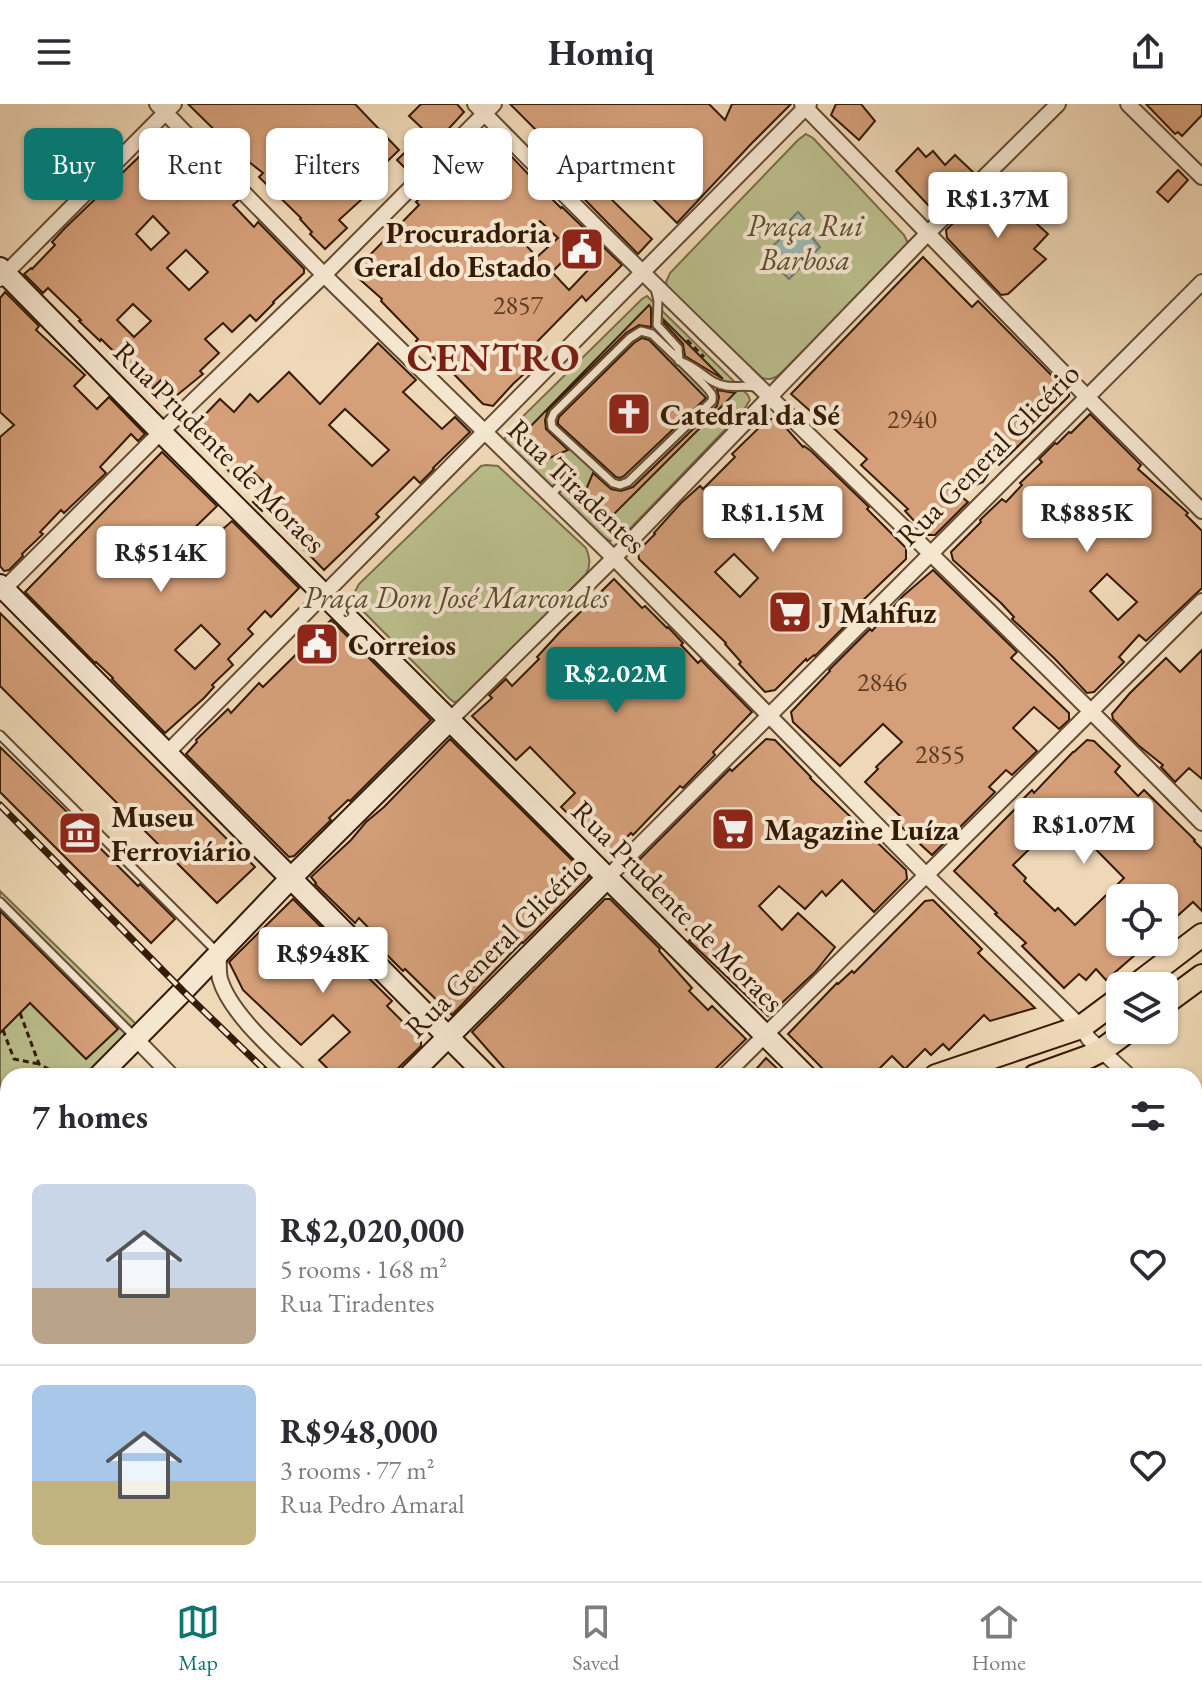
<!DOCTYPE html>
<html lang="en">
<head>
<meta charset="utf-8">
<style>
	:root { --surface:#fff; --page:#f2f2f3; --text:#2b2b33; --muted:#7c7c81; --line:#e1e1e2; --accent:#0f766e }
	body { margin:0; font-family:"EB Garamond",serif; background:var(--page); color:var(--text); height:100vh; display:flex; flex-direction:column; font-size:30px; white-space:nowrap }
	* { box-sizing:border-box; margin:0 }
	p { font-size:26px; color:var(--muted) }
	.icon { flex:none; width:44px; height:44px; fill:none; stroke:currentColor; stroke-width:2; stroke-linecap:round; stroke-linejoin:round }
	.map { position:relative; flex:1; overflow:hidden }
	.sheet { position:absolute; left:0px; top:964px; width:1202px; height:514px; display:flex; flex-direction:column; background:var(--surface); border-radius:24px 24px 0 0; box-shadow:0 2px 6px #0004 }
	.sheet>* { flex:none }
	.hud { position:absolute; left:24px; top:24px; width:800px; height:72px; display:flex; gap:16px }
	.fabs { position:absolute; left:1106px; top:780px; display:grid; gap:16px }
	.fabs a { display:grid; place-items:center; width:72px; height:72px; border-radius:12px; background:var(--surface); box-shadow:0 2px 6px #0004; font-size:40px }
	.price { position:absolute; translate:-50% -68px; padding:0 18px; border-radius:8px; background:#fff; color:#222; font-size:26px; line-height:52px; filter:drop-shadow(0 2px 4px #0008) }
	.price::after { content:''; position:absolute; left:50%; top:48px; width:24px; height:18px; margin-left:-12px; background:inherit; clip-path:polygon(0 0,100% 0,50% 100%) }
	.price.selected { background:var(--accent); color:#fff }
	ul { padding:0; list-style:none }
	li { display:flex; align-items:center; gap:24px; height:200px; padding:0 32px }
	li+li { border-top:2px solid var(--line) }
	li span { display:grid; place-items:center; flex:none; width:224px; height:160px; border-radius:12px; color:#555 }
	li>.icon { margin-inline-start:auto }
	span .icon { width:96px; height:96px; fill:#fffc; stroke-width:1 }
	li b { font-size:34px }
	h2 { display:flex; justify-content:space-between; align-items:center; height:96px; padding:0 32px; font-size:34px }
	.chip { padding:0 28px; border-radius:12px; background:var(--surface); box-shadow:0 2px 6px #0004; font-size:28px; line-height:72px }
	.chip.selected { background:var(--accent); color:#fff }
	header { display:flex; justify-content:space-between; align-items:center; height:104px; padding:0 32px; background:var(--surface); font-size:36px; font-weight:700 }
	.tabs { display:flex; justify-content:space-around; align-items:center; height:112px; border-top:2px solid var(--line); background:var(--surface); font-size:22px; color:var(--muted) }
	.tabs a { display:grid; justify-items:center; gap:4px }
	.tabs .selected { color:var(--accent) }
	.map>svg:first-child { display:block }
	.green { fill:#bbbe8d; stroke:#786c48; stroke-width:2 }
	.water { fill:#9ab9b2; stroke:#727a6c; stroke-width:2 }
	.lines { fill:none; stroke-linecap:round; stroke-linejoin:round }
	.river { stroke:#9ab9b2; stroke-width:26 }
	.building { fill:#d49f79; stroke:#351b04; stroke-width:2; fill-rule:evenodd }
	.lane-casing { stroke:#644a31; stroke-width:11 }
	.street-casing { stroke:#644a31; stroke-width:18 }
	.secondary-casing { stroke:#351b04; stroke-width:24 }
	.primary-casing { stroke:#351b04; stroke-width:26 }
	.path { stroke:#351b04; stroke-width:3; stroke-dasharray:6 4; stroke-linecap:butt }
	.lane { stroke:#f5e6d0; stroke-width:7 }
	.street { stroke:#f5e6d0; stroke-width:14 }
	.secondary { stroke:#f5e6d0; stroke-width:20 }
	.primary { stroke:#efd8b7; stroke-width:22 }
	.rail-casing { stroke:#351b04; stroke-width:7 }
	.rail { stroke:#f5e6d0; stroke-width:4; stroke-dasharray:12; stroke-linecap:butt }
	.labels { text-anchor:middle; dominant-baseline:central; stroke-width:8; stroke-linejoin:round; paint-order:stroke }
	.number-label { font-size:26px; fill:#5d3c21 }
	.park-label { font-size:30px; font-style:italic; fill:#5d4c2d; stroke:#f5e6d0 }
	.poi-label { font-size:30px; font-weight:bold; fill:#351b04; stroke:#f5e6d0; text-anchor:start }
	.street-label { font-size:30px; fill:#351b04; stroke:#f5e6d0 }
	.district-label { font-size:38px; font-weight:bold; letter-spacing:2px; fill:#7a1f14; stroke:#f5e6d0 }
</style>
</head>
<body>
<header><svg class="icon" aria-label="menu" viewBox="0 0 24 24"><path d="M4 6h16M4 12h16M4 18h16"/></svg>Homiq<svg class="icon" aria-label="share" viewBox="0 0 24 24"><path d="M12 15V3M7 8l5-5 5 5M5 13v7h14v-7"/></svg></header>
<div class="map">
<svg width="1202" height="1477" viewBox="0 0 1202 1477">
	<rect width="100%" height="100%" fill="#efd8b7"/>
	<filter id="stains"><feTurbulence type="fractalNoise" baseFrequency=".0025" numOctaves="4"/><feColorMatrix values="0 0 0 0 .2 0 0 0 0 .09 0 0 0 0 .02 0 0 0 .5 -.17"/></filter>
	<radialGradient id="worn" r=".72"><stop offset=".6" stop-color="#630" stop-opacity="0"/><stop offset="1" stop-color="#630" stop-opacity=".3"/></radialGradient>
	<g class="green">
		<path d="M806,30L813,34L904,131L908,139L902,148L780,270C774,275 768,277 761,273L668,184L666,178L670,169L798,36Z"/>
		<path d="M647,192L748,291L750,296L743,307L622,433L610,437L599,430L507,342L504,336L509,326L642,195Z"/>
		<path d="M486,361L498,362L586,444C590,454 591,461 586,470L460,597L454,598L450,595L353,497V491L359,480L481,362Z"/>
		<path d="M0,787L137,921L87,972H8V1053L0,1061Z"/>
	</g>
	<path class="water" d="M798,108L813,124L809,130L820,143L789,175L764,150L789,127L785,121Z"/>
	<g class="lines">
		<path class="river" d="M58,1470L59,1477"/>
	</g>
	<g class="building">
		<path d="M188,0H355L399,46L366,78L373,85L339,116L347,124L325,145L310,130L312,128L300,115L301,114L259,73L263,69L239,50Z"/>
		<path d="M421,0H457L464,8L432,43L407,66L397,56L426,28L409,12Z"/>
		<path d="M510,0H709L725,16L732,0H791L751,40L677,119L626,68L606,90L652,135L638,150L555,65L562,58L553,49L556,46Z"/>
		<path d="M836,0H861L875,17L859,36L831,11Z"/>
		<path d="M1146,0H1202V11L1182,32L1178,28L1175,30Z"/>
		<path d="M168,25L238,97L233,101L254,123L258,118L304,165V169L273,198L274,199L256,217L250,211L232,228L223,219L205,235L219,249L200,267L203,270L176,292L161,276L152,285L101,235L100,237L79,217L81,216L48,184L43,189L24,170L31,164L32,165L55,141L52,138L65,124ZM153,112L169,129L151,146L136,130ZM186,146L208,168L189,186L167,164ZM133,200L151,217L134,233L117,216Z"/>
		<path d="M490,30L551,94L561,104L562,103L622,161L586,197L582,192L525,250L535,260L513,280L493,302L483,300L442,258L440,260L416,237L418,235L381,197L382,195L356,172V165L419,101L416,98L481,31ZM540,117L558,134L537,153L520,135ZM572,148L589,165L569,186L552,168Z"/>
		<path d="M918,44L926,53L933,47L945,61L955,51L974,69L941,102H929L896,67Z"/>
		<path d="M1178,66L1188,76L1168,98L1157,88Z"/>
		<path d="M993,80L1048,130L1034,145L1046,155L1008,190L1001,191L947,134L946,126Z"/>
		<path d="M923,153L972,203L978,197L1069,289V292L999,361L988,352V370L983,378L976,381L946,380L968,398L935,431H927L905,407L908,405L861,361L867,355L828,319L826,321L791,290Z"/>
		<path d="M5,188L39,222L36,226L85,271L74,282L97,305L109,293L145,330L138,337L131,330L100,363L106,369L64,409L61,406L40,428L43,430L22,450L23,452L9,466L4,467L0,462V333L14,321L0,308V194Z"/>
		<path d="M649,201L651,204V223L639,221L626,229L548,306L545,316L546,325L568,346L545,356L522,331Z"/>
		<path d="M664,216L723,275L685,252L683,240L664,219Z"/>
		<path d="M642,234L649,236L706,294L624,372L620,374L616,373L558,320V317L559,313L634,239Z"/>
		<path d="M378,239L416,276L403,288L442,325L455,313L470,328L433,364L434,365L420,379L414,373L376,410L379,413L324,466L265,405L262,407L253,398L269,383L252,367L240,379L223,361L229,354L208,333L205,336L195,327L196,320L220,295L234,308L250,290L258,298L289,268L320,300ZM345,305L389,346L372,362L329,321Z"/>
		<path d="M717,286L735,289L607,417L582,395L593,369L611,385L621,387L633,383L717,302L719,293Z"/>
		<path d="M1090,310L1141,361L1138,365L1188,409L1186,411L1202,427V484L1146,537L1139,531L1119,553L1124,558L1094,588L1087,589L1055,555L1012,515L1014,513L1001,499L953,456L951,448L981,418L980,416L1002,395L1006,398L1022,381L1020,379L1042,358L1039,355L1055,339L1057,340L1069,328L1071,329ZM1107,470L1137,498L1118,516L1090,487Z"/>
		<path d="M768,315H778L803,343L804,342L811,347L869,403L867,405L906,444V455L858,501L860,503L854,509L856,511L815,552L814,551L807,557L806,555L775,586L765,588L739,560L741,558L725,540L726,539L639,455L638,447L655,430L654,429L681,399L700,382L703,385L735,353L732,350ZM734,450L758,474L740,493L715,468Z"/>
		<path d="M162,348L217,402L181,437L194,450L232,417L299,484L271,513L265,507L248,525L253,530L228,555L233,561L212,581L214,583L204,594L165,629L112,575L113,574L96,558L95,559L25,488ZM201,521L220,540L195,565L175,546Z"/>
		<path d="M933,466L1017,548L1011,554L1069,609V616L1059,625L1034,603L1013,624L1037,647L1012,671L1006,666L989,683L995,688L932,751L895,717L900,712L865,678L878,665L876,663L902,638L883,620L840,662L793,618L791,608L830,567L829,566L870,525L872,527L903,492Z"/>
		<path d="M614,475L642,504L645,502L667,524L668,523L683,539L681,541L698,559L701,556L752,608L713,648L715,651L683,684L680,682L633,731L631,729L610,750L561,703L575,689L530,643L516,656L472,612L492,594L489,591L506,575L512,582L539,555L537,553L560,528Z"/>
		<path d="M0,509L255,763L217,799L0,582Z"/>
		<path d="M331,516L431,616L350,697L348,696L329,714L331,716L294,752L289,753L186,650L197,638L196,636L228,605L231,609L259,579L263,583Z"/>
		<path d="M1202,546V675L1189,664L1175,678L1161,663L1163,661L1138,641L1113,615L1112,610L1130,589L1166,554L1180,568Z"/>
		<path d="M450,635L589,773L523,839L522,838L452,911L405,865L403,867L380,844L384,840L359,814L355,819L315,780L316,779L311,773L351,736L366,718L384,703Z"/>
		<path d="M766,635L775,636L811,673L810,674L906,766L907,775L874,808L842,776L826,792L822,787L805,805L779,782L759,802L782,826L798,809L835,843L815,868L768,912L689,837L693,832L637,776L635,760L730,665L732,667Z"/>
		<path d="M1087,636L1094,637L1120,662L1115,668L1138,692L1144,686L1195,736L1194,737L1202,745V807L1193,798L1164,824V794H1120V838H1150L1106,876L1096,865L1086,876L1079,870L1064,884L1022,842L1026,839L995,810L997,809L954,767L1017,703L1016,702L1032,686L1034,689L1073,648H1074ZM1063,712L1124,774L1075,821L1058,804L1055,807L1024,777L1026,774L1013,761Z"/>
		<path d="M0,643L97,737L95,739L138,782L140,780L175,815L151,839L0,688Z"/>
		<path d="M293,795L327,829L325,831L392,897L387,902L421,936V942L390,972H335L319,956L350,928L333,911L301,941L243,886L229,858Z"/>
		<path d="M605,795H610L660,845L659,847L692,884L689,887L708,906L712,902L746,935L708,972H511L472,928Z"/>
		<path d="M933,796L982,845L978,849L1035,904L990,917L984,911L949,946L943,940L931,951L925,945L905,965L892,952L872,972H830L788,930L837,879L838,880L852,867L854,869L925,797Z"/>
		<path d="M0,807L118,925L86,955L30,899L0,929Z"/>
		<path d="M766,954L785,972H750Z"/>
	</g>
	<g class="lines">
		<g class="lane-casing">
			<g id="lane">
				<path d="M655,184L658,197L657,221L678,244L679,257C696,262 701,271 714,278C726,285 741,281 755,283"/>
				<path d="M641,227L652,230C661,239 710,284 712,291C713,293 712,295 712,297L628,378L620,381L613,379L552,323L551,316L554,309L630,234Z"/>
				<path d="M550,392L572,368"/>
				<path d="M0,631L216,847"/>
				<path d="M0,798L135,933"/>
				<path d="M112,1470L118,1477"/>
				<path d="M162,1470L163,1477"/>
			</g>
		</g>
		<g class="street-casing">
			<g id="street">
				<path d="M157,0L324,171L614,454L927,772L1081,923L1089,935L1129,972"/>
				<path d="M475,0C713,244 963,475 1202,719"/>
				<path d="M802,0L1087,293L1202,407"/>
				<path d="M1128,0L1202,73"/>
				<path d="M0,175L174,0"/>
				<path d="M4,485L161,328L324,171L494,0"/>
				<path d="M450,616L614,454L928,129L1058,0"/>
				<path d="M167,649L809,0"/>
				<path d="M607,774L1202,178"/>
				<path d="M219,849C219,857 218,867 220,875C230,909 274,947 300,972"/>
				<path d="M136,935L172,972"/>
				<path d="M724,972L1202,497"/>
				<path d="M1194,1034L1202,1042"/>
				<path d="M1194,1081L1202,1073"/>
				<path d="M1194,1402L1202,1394"/>
				<path d="M542,1470L543,1477"/>
				<path d="M1120,1477L1127,1470"/>
			</g>
		</g>
		<g class="secondary-casing">
			<g id="secondary">
				<path d="M0,164L161,328L806,972"/>
				<path d="M0,481L487,972"/>
				<path d="M99,972L183,887L291,774L450,616"/>
				<path d="M409,972L607,774"/>
				<path d="M0,1072L8,1064"/>
				<path d="M1194,1369L1202,1377"/>
				<path d="M0,1379L8,1371"/>
				<path d="M981,1470L988,1477"/>
			</g>
		</g>
		<g class="primary-casing">
			<g id="primary">
				<path d="M1135,882L1202,831"/>
				<path d="M1164,900L1202,872"/>
				<path d="M936,972L1081,923L1120,894"/>
				<path d="M1035,972L1088,953L1102,946L1129,926"/>
				<path d="M0,1145L8,1154"/>
				<path d="M0,1229L2,1233L3,1308L8,1352"/>
				<path d="M31,1470L32,1477"/>
				<path d="M85,1470L87,1477"/>
				<path d="M629,1470L631,1477"/>
				<path d="M659,1470L660,1477"/>
				<path d="M684,1470L691,1477"/>
			</g>
		</g>
		<g class="path">
			<path d="M687,236L704,253"/>
			<path d="M20,909L39,960L61,972"/>
			<path d="M3,926L14,955L39,960"/>
			<path d="M1006,972L1018,968"/>
			<path d="M0,1115L8,1122"/>
		</g>
		<use href="#lane" class="lane"/>
		<use href="#street" class="street"/>
		<use href="#secondary" class="secondary"/>
		<use href="#primary" class="primary"/>
		<g class="rail-casing">
			<g id="rail">
				<path d="M0,701L183,887L271,972"/>
				<path d="M574,1470V1477"/>
			</g>
		</g>
		<use href="#rail" class="rail"/>
	</g>
	<defs>
		<g id="civic-square" transform="scale(2.3)"><rect x="-9" y="-9" width="18" height="18" rx="4" fill="#8f2418" stroke="#f5e6d0"/><path d="M-.6-6.5H3V-4.5H.6V-3L4-1V1h2V6H-6V1h2V-1L-.6-3ZM-1.2 2.5V6h2.4V2.5Z" fill="#fff"/></g>
		<g id="church-square" transform="scale(2.3)"><rect x="-9" y="-9" width="18" height="18" rx="4" fill="#8f2418" stroke="#f5e6d0"/><path d="M-1.2-6h2.4v3.5h3.3v2.4h-3.3V6h-2.4V-.1h-3.3v-2.4h3.3Z" fill="#fff"/></g>
		<g id="supermarket-square" transform="scale(2.3)"><rect x="-9" y="-9" width="18" height="18" rx="4" fill="#8f2418" stroke="#f5e6d0"/><path d="M-6-5.5h2.5l.6 2H6L4.5 2H-2.5L-4.4-4H-6ZM-1.5 3.2a1.3 1.3 0 1 0 .1 0ZM3 3.2a1.3 1.3 0 1 0 .1 0Z" fill="#fff"/></g>
		<g id="museum-square" transform="scale(2.3)"><rect x="-9" y="-9" width="18" height="18" rx="4" fill="#8f2418" stroke="#f5e6d0"/><path d="M0-6L6-3V-2H-6V-3ZM-5-1h2V3h-2ZM-1-1h2V3h-2ZM3-1h2V3H3ZM-6 4H6V6H-6Z" fill="#fff"/></g>
	</defs>
	<g fill-rule="evenodd">
		<use href="#civic-square" x="582" y="145"/>
		<use href="#church-square" x="629" y="310"/>
		<use href="#supermarket-square" x="790" y="508"/>
		<use href="#civic-square" x="317" y="540"/>
		<use href="#supermarket-square" x="733" y="725"/>
		<use href="#museum-square" x="80" y="729"/>
	</g>
	<g class="labels">
		<g class="number-label">
			<text x="518" y="201">2857</text>
			<text x="912" y="315">2940</text>
			<text x="882" y="578">2846</text>
			<text x="940" y="650">2855</text>
		</g>
		<g class="park-label">
			<text x="805" y="121">Praça Rui<tspan x="805" dy="34">Barbosa</tspan></text>
			<text x="456" y="493">Praça Dom José Marcondes</text>
		</g>
		<g class="poi-label">
			<text x="551" y="128" text-anchor="end">Procuradoria<tspan x="551" dy="34">Geral do Estado</tspan></text>
			<text x="660" y="310">Catedral da Sé</text>
			<text x="821" y="508">J Mahfuz</text>
			<text x="348" y="540">Correios</text>
			<text x="111" y="712">Museu<tspan x="111" dy="34">Ferroviário</tspan></text>
			<text x="764" y="725">Magazine Luíza</text>
		</g>
		<g class="street-label">
			<text transform="translate(220 343) rotate(45)">Rua Prudente de Moraes</text>
			<text transform="translate(988 350) rotate(-45)">Rua General Glicério</text>
			<text transform="translate(577 382) rotate(44)">Rua Tiradentes</text>
			<text transform="translate(678 802) rotate(45)">Rua Prudente de Moraes</text>
			<text transform="translate(496 842) rotate(-45)">Rua General Glicério</text>
		</g>
		<g class="district-label">
			<text x="494" y="253">CENTRO</text>
		</g>
	</g>
	<rect width="100%" height="100%" filter="url(#stains)"/>
	<rect width="100%" height="100%" fill="url(#worn)"/>
</svg>
<div class="fabs">
<a><svg class="icon" aria-label="locate" viewBox="0 0 24 24"><circle cx="12" cy="12" r="6"/><path d="M12 2v4M12 18v4M2 12h4M18 12h4"/></svg></a>
<a><svg class="icon" aria-label="layers" viewBox="0 0 24 24"><path d="M12 4l9 5-9 5-9-5zM3 14l9 5 9-5"/></svg></a>
</div>
<b class="price" style="left:998px;top:136px">R$1.37M</b>
<b class="price" style="left:773px;top:450px">R$1.15M</b>
<b class="price" style="left:1087px;top:450px">R$885K</b>
<b class="price" style="left:161px;top:490px">R$514K</b>
<b class="price selected" style="left:616px;top:611px">R$2.02M</b>
<b class="price" style="left:1084px;top:762px">R$1.07M</b>
<b class="price" style="left:323px;top:891px">R$948K</b>
<div class="hud">
<a class="chip selected">Buy</a>
<a class="chip">Rent</a>
<a class="chip">Filters</a>
<a class="chip">New</a>
<a class="chip">Apartment</a>
</div>
<section class="sheet">
<h2>7 homes<svg class="icon" aria-label="filters" viewBox="0 0 24 24"><path d="M4 7h16M4 17h16"/><circle cx="9" cy="7" r="2"/><circle cx="15" cy="17" r="2"/></svg></h2>
<ul>
<li><span style="background:linear-gradient(#c9d6e8 65%,#b9a48a 0)"><svg class="icon" aria-label="home" viewBox="0 0 24 24"><path d="M3 11l9-7 9 7M6 9v11h12V9"/></svg></span><div><b>R$2,020,000</b><p>5 rooms · 168 m²</p><p>Rua Tiradentes</p></div><svg class="icon" aria-label="heart" viewBox="0 0 24 24"><path d="M12 20l-8-8c-3-5 5-10 8-4 3-6 11-1 8 4z"/></svg></li>
<li><span style="background:linear-gradient(#a9c7e8 60%,#c2b280 0)"><svg class="icon" aria-label="home" viewBox="0 0 24 24"><path d="M3 11l9-7 9 7M6 9v11h12V9"/></svg></span><div><b>R$948,000</b><p>3 rooms · 77 m²</p><p>Rua Pedro Amaral</p></div><svg class="icon" aria-label="heart" viewBox="0 0 24 24"><path d="M12 20l-8-8c-3-5 5-10 8-4 3-6 11-1 8 4z"/></svg></li>
</ul>
</section>
</div>
<nav class="tabs">
<a class="selected"><svg class="icon" aria-label="map" viewBox="0 0 24 24"><path d="M3 6l6-2 6 2 6-2v14l-6 2-6-2-6 2zM9 4v14M15 6v14"/></svg>Map</a>
<a><svg class="icon" aria-label="saved" viewBox="0 0 24 24"><path d="M7 4h10v16l-5-4-5 4z"/></svg>Saved</a>
<a><svg class="icon" aria-label="home" viewBox="0 0 24 24"><path d="M3 11l9-7 9 7M6 9v11h12V9"/></svg>Home</a>
</nav>
</body>
</html>
